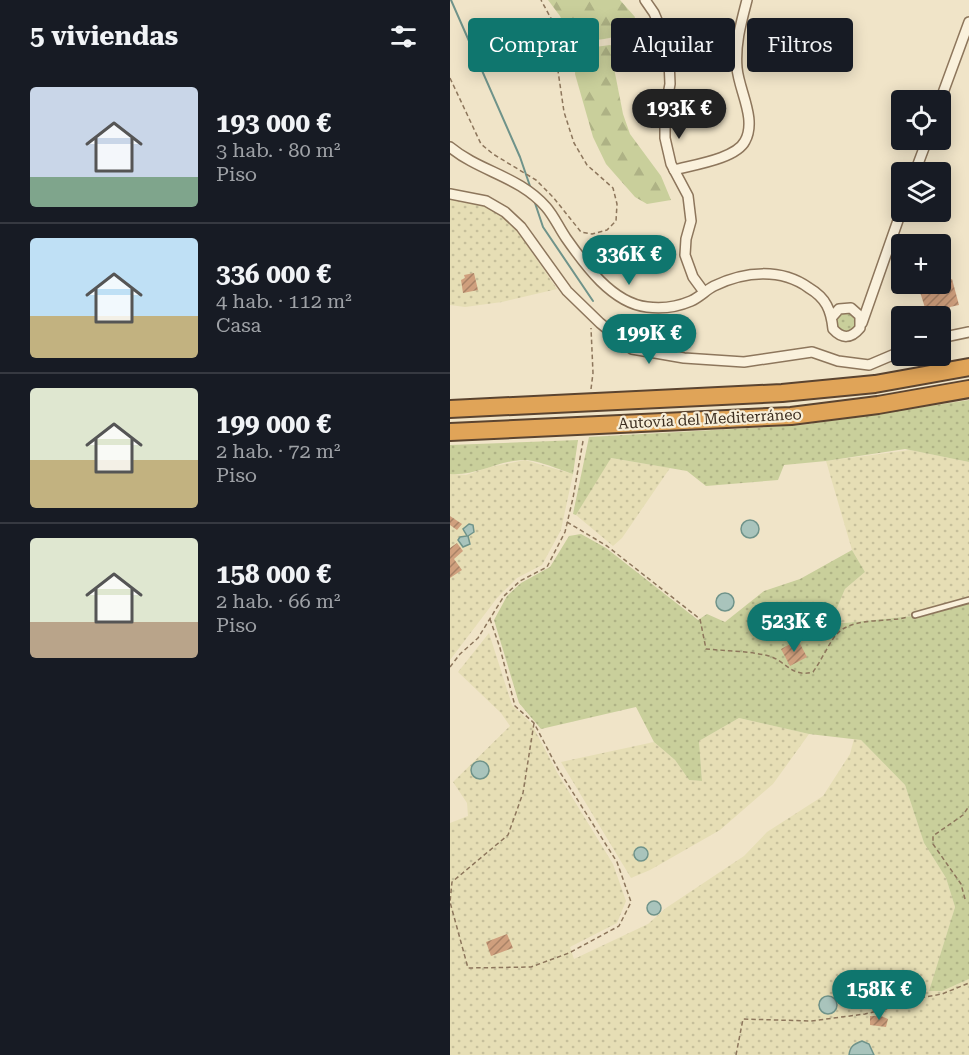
<!DOCTYPE html>
<html lang="es">
<head>
<meta charset="utf-8">
<style>
	:root { --surface:#171b24; --page:#20242c; --text:#f1f3f6; --muted:#9ea1a6; --line:#363941; --accent:#0f766e }
	body { margin:0; font-family:"Roboto Serif",serif; background:var(--page); color:var(--text); height:100vh; display:flex; flex-direction:column; font-size:22px; white-space:nowrap }
	* { box-sizing:border-box; margin:0 }
	p { font-size:20px; color:var(--muted) }
	.icon { flex:none; width:33px; height:33px; fill:none; stroke:currentColor; stroke-width:2; stroke-linecap:round; stroke-linejoin:round }
	.map { position:relative; flex:1; overflow:hidden }
	.panel { display:flex; flex-direction:column; background:var(--surface); width:450px }
	.panel>* { flex:none }
	.banner { position:absolute; left:18px; top:18px; width:411px; height:54px; display:flex; gap:12px }
	.tools { position:absolute; left:441px; top:90px; display:grid; gap:12px }
	.tools a { display:grid; place-items:center; width:60px; height:60px; border-radius:6px; background:var(--surface); box-shadow:0 3px 15px #0003; font-size:30px }
	.price { position:absolute; translate:-50% -51px; padding:0 14px; border-radius:21px; background:var(--accent); color:#fff; font-size:20px; line-height:39px; filter:drop-shadow(0 2px 3px #0008) }
	.price::after { content:''; position:absolute; left:50%; top:36px; width:18px; height:14px; margin-left:-9px; background:inherit; clip-path:polygon(0 0,100% 0,50% 100%) }
	.price.on { background:#222; color:#fff }
	ul { padding:0; list-style:none }
	li { display:flex; align-items:center; gap:18px; height:150px; padding:0 30px }
	li+li { border-top:2px solid var(--line) }
	li span { display:grid; place-items:center; flex:none; width:168px; height:120px; border-radius:6px; color:#555 }
	li>.icon { margin-inline-start:auto }
	span .icon { width:72px; height:72px; fill:#fffc; stroke-width:1 }
	li b { font-size:26px }
	h2 { display:flex; justify-content:space-between; align-items:center; height:72px; padding:0 30px; font-size:26px }
	.pill { padding:0 21px; border-radius:6px; background:var(--surface); box-shadow:0 3px 15px #0003; font-size:21px; line-height:54px }
	.pill.on { background:var(--accent); color:#fff }
	main { display:flex; flex:1; min-height:0 }
	.map>svg:first-child { display:block }
	.farmland { fill:url(#farmland-dots) }
	.grass { fill:url(#grass-dots) }
	.forest { fill:url(#forest-firs) }
	.water { fill:#a9c4bc; stroke:#6f938a; stroke-width:1.5 }
	.lines { fill:none; stroke-linecap:round; stroke-linejoin:round }
	.stream { stroke:#6f938a; stroke-width:2 }
	.building { fill:url(#building-hatch) }
	.service-casing { stroke:#8d765c; stroke-width:8 }
	.minor-casing { stroke:#8d765c; stroke-width:12 }
	.motorway-casing { stroke:#5b4430; stroke-width:20 }
	.path { stroke:#8d765c; stroke-width:1.5; stroke-dasharray:4.5 3; stroke-linecap:butt }
	.service { stroke:#faf1dc; stroke-width:4.5 }
	.minor { stroke:#faf1dc; stroke-width:9 }
	.motorway { stroke:#e0a458; stroke-width:16 }
	.labels { text-anchor:middle; dominant-baseline:central; stroke-width:4.5; stroke-linejoin:round; paint-order:stroke }
	.street-label { font-size:15px; fill:#3d2e20; stroke:#f7eed8 }
</style>
</head>
<body>
<main>
<section class="panel">
<h2>5 viviendas<svg class="icon" aria-label="filters" viewBox="0 0 24 24"><path d="M4 7h16M4 17h16"/><circle cx="9" cy="7" r="2"/><circle cx="15" cy="17" r="2"/></svg></h2>
<ul>
<li><span style="background:linear-gradient(#c9d6e8 75%,#7fa58c 0)"><svg class="icon" aria-label="home" viewBox="0 0 24 24"><path d="M3 11l9-7 9 7M6 9v11h12V9"/></svg></span><div><b>193 000 €</b><p>3 hab. · 80 m²</p><p>Piso</p></div></li>
<li><span style="background:linear-gradient(#bfe0f5 65%,#c2b280 0)"><svg class="icon" aria-label="home" viewBox="0 0 24 24"><path d="M3 11l9-7 9 7M6 9v11h12V9"/></svg></span><div><b>336 000 €</b><p>4 hab. · 112 m²</p><p>Casa</p></div></li>
<li><span style="background:linear-gradient(#dfe7d0 60%,#c2b280 0)"><svg class="icon" aria-label="home" viewBox="0 0 24 24"><path d="M3 11l9-7 9 7M6 9v11h12V9"/></svg></span><div><b>199 000 €</b><p>2 hab. · 72 m²</p><p>Piso</p></div></li>
<li><span style="background:linear-gradient(#dfe7d0 70%,#b9a48a 0)"><svg class="icon" aria-label="home" viewBox="0 0 24 24"><path d="M3 11l9-7 9 7M6 9v11h12V9"/></svg></span><div><b>158 000 €</b><p>2 hab. · 66 m²</p><p>Piso</p></div></li>
</ul>
</section>
<div class="map">
<svg width="519" height="1055" viewBox="0 0 519 1055">
	<defs>
		<pattern id="farmland-dots" width="8" height="8" patternUnits="userSpaceOnUse" patternTransform="scale(1.5)"><rect width="8" height="8" fill="#e6deb5"/><path d="M2 2h.1M6 6h.1" fill="none" stroke="#c6bf9b" stroke-width="1.8" stroke-linecap="round"/></pattern>
		<pattern id="grass-dots" width="8" height="8" patternUnits="userSpaceOnUse" patternTransform="scale(1.5)"><rect width="8" height="8" fill="#c9cf9b"/><path d="M2 2h.1M6 6h.1" fill="none" stroke="#aeb285" stroke-width="1.8" stroke-linecap="round"/></pattern>
		<pattern id="forest-firs" width="22" height="20" patternUnits="userSpaceOnUse" patternTransform="scale(1.5)"><rect width="22" height="20" fill="#c9cf9b"/><path d="M5 1l3.5 6h-7zM16 11l3.5 6h-7z" fill="#aeb285"/></pattern>
		<pattern id="building-hatch" width="6" height="6" patternUnits="userSpaceOnUse" patternTransform="scale(1.5)"><rect width="6" height="6" fill="#cf9f7d"/><path d="M-1 1l2-2M0 6l6-6M5 7l2-2" fill="none" stroke="#a98266"/></pattern>
	</defs>
	<rect width="100%" height="100%" fill="#f0e4c8"/>
	<g class="farmland">
		<path d="M0,198L34,206L54,217L70,235L107,289L52,302L15,307L0,305Z"/>
		<path d="M460,450L519,462V603L482,614L394,623L380,622L395,589L415,572L402,550L376,461Z"/>
		<path d="M160,458L220,468L172,538L163,546L126,515Z"/>
		<path d="M75,460L123,474L111,530L92,565L67,578L47,598L0,660V474L16,475L40,467Z"/>
		<path d="M39,633L62,705L81,723L108,774L163,864L176,901L167,923L120,947L124,959L198,924L216,908L294,856L317,832L373,796L400,754L404,739L411,740L455,785L474,843L496,878L505,907L479,991H492L519,979V1055H0V823L18,816L17,803L3,782L60,726L51,713L8,672Z"/>
		<path d="M289,718L359,734L323,784L270,830L200,870L181,878L111,762L204,742L225,760L239,780L252,781L249,741Z"/>
	</g>
	<g class="grass">
		<circle cx="396" cy="322" r="10"/>
		<path d="M519,400V462L455,449L376,461L334,465L328,480L256,486L237,471L161,458L126,515L123,514L139,437L352,425Z"/>
		<path d="M128,440L123,474C110,470 86,459 73,460C47,461 27,476 0,474V445Z"/>
		<path d="M131,534L156,548L248,620L257,614L275,622L314,591L350,579L402,550L415,572L395,589L381,622L394,623L482,614L519,603V979L492,991H479L505,907L496,878L474,843L455,785L411,740L359,734L289,718L249,741L252,781L239,780L225,760L204,742L186,707L91,729L69,703L44,620L57,596L71,583L100,567L119,536Z"/>
	</g>
	<g class="forest">
		<path d="M98,0H170L185,17C178,43 143,40 121,40L110,16Z"/>
		<path d="M160,45L170,49L163,63L173,114L180,134L211,176L221,200L197,204L185,197L156,164L143,137L125,74L126,59L138,48Z"/>
	</g>
	<g class="water">
		<circle cx="300" cy="529" r="9"/>
		<path d="M19,524L23,525L24,532L18,536L20,544L13,547L8,540L10,537L17,536L13,529Z"/>
		<circle cx="275" cy="602" r="9"/>
		<circle cx="30" cy="770" r="9"/>
		<circle cx="191" cy="854" r="7"/>
		<circle cx="204" cy="908" r="7"/>
		<circle cx="378" cy="1005" r="9"/>
		<path d="M412,1041L419,1044L424,1055H399C400,1046 404,1044 412,1041Z"/>
	</g>
	<g class="lines">
		<g class="stream">
			<path d="M1,0L70,157L81,189"/>
			<path d="M84,200L93,227L143,301"/>
		</g>
	</g>
	<g class="building">
		<path d="M24,273L28,290L13,293L11,280L15,278L14,275Z"/>
		<path d="M502,279L509,305L500,307L498,313L491,315L490,310L477,314L469,289Z"/>
		<path d="M0,516L12,524L7,530L0,525Z"/>
		<path d="M7,543L13,551L4,559L12,570L0,578V548Z"/>
		<path d="M348,640L357,657L340,666L331,649Z"/>
		<path d="M57,934L63,948L41,956L36,942Z"/>
		<path d="M420,1016H431L438,1019L436,1027L420,1025Z"/>
	</g>
	<g class="lines">
		<g class="service-casing">
			<path id="service" d="M465,615L519,600"/>
		</g>
		<g class="minor-casing">
			<g id="minor">
				<path d="M195,0L204,13L215,39L219,60L220,84L215,111V138L221,164L238,196L241,221L236,239L235,255L243,277L254,292"/>
				<path d="M490,101L519,22"/>
				<path d="M0,147C30,172 69,176 96,207C104,216 109,228 116,238C135,265 162,303 197,307C212,309 227,307 241,301C250,297 256,290 264,286C295,271 331,268 359,288C376,298 381,310 383,329C392,339 401,339 410,328V316L401,308L389,309L382,317"/>
				<path d="M224,170C242,165 286,159 295,141C307,119 289,91 287,68C285,44 291,23 297,0"/>
				<path d="M465,172L477,140"/>
				<path d="M0,194L36,201L55,212L71,227L117,291L150,323L182,349L234,358L294,362L362,352L388,361L419,365L452,351"/>
				<path d="M412,323L452,209"/>
				<path d="M490,338L519,332"/>
			</g>
		</g>
		<g class="motorway-casing">
			<g id="motorway">
				<path d="M0,409L332,393L425,384L519,367"/>
				<path d="M0,432L341,416L428,405L519,389"/>
			</g>
		</g>
		<g class="path">
			<path d="M0,78L31,144L43,154L86,180L103,197L131,232L142,234L157,230L166,221L167,204L163,188L137,165L124,143L114,112L107,64L104,24L91,0"/>
			<path d="M141,389L143,373L141,328"/>
			<path d="M117,522L157,546L250,619L256,649C277,651 300,651 319,656C336,661 342,678 363,672C371,661 377,647 385,636C401,616 437,623 458,617"/>
			<path d="M40,619L50,648L65,706L84,723L108,769L167,862L181,902L169,926L119,953L81,967L18,968L0,902L2,882L58,835L73,793L84,723"/>
			<path d="M0,667L10,654L28,638L54,596L70,581L97,567L115,532L123,498L133,441"/>
			<path d="M515,899L511,884L483,844V836L513,815L519,806"/>
			<path d="M286,1055L293,1019L361,1021L415,1014L436,1009L452,1001L492,994L519,983"/>
		</g>
		<use href="#service" class="service"/>
		<use href="#minor" class="minor"/>
		<use href="#motorway" class="motorway"/>
	</g>
	<g class="labels">
		<g class="street-label">
			<text transform="translate(260 419) rotate(-3)">Autovía del Mediterráneo</text>
		</g>
	</g>
</svg>
<div class="tools">
<a><svg class="icon" aria-label="locate" viewBox="0 0 24 24"><circle cx="12" cy="12" r="6"/><path d="M12 2v4M12 18v4M2 12h4M18 12h4"/></svg></a>
<a><svg class="icon" aria-label="layers" viewBox="0 0 24 24"><path d="M12 4l9 5-9 5-9-5zM3 14l9 5 9-5"/></svg></a>
<a>+</a>
<a>−</a>
</div>
<b class="price on" style="left:229px;top:140px">193K €</b>
<b class="price" style="left:179px;top:286px">336K €</b>
<b class="price" style="left:199px;top:365px">199K €</b>
<b class="price" style="left:344px;top:653px">523K €</b>
<b class="price" style="left:429px;top:1021px">158K €</b>
<div class="banner">
<a class="pill on">Comprar</a>
<a class="pill">Alquilar</a>
<a class="pill">Filtros</a>
</div>
</div>
</main>
</body>
</html>
